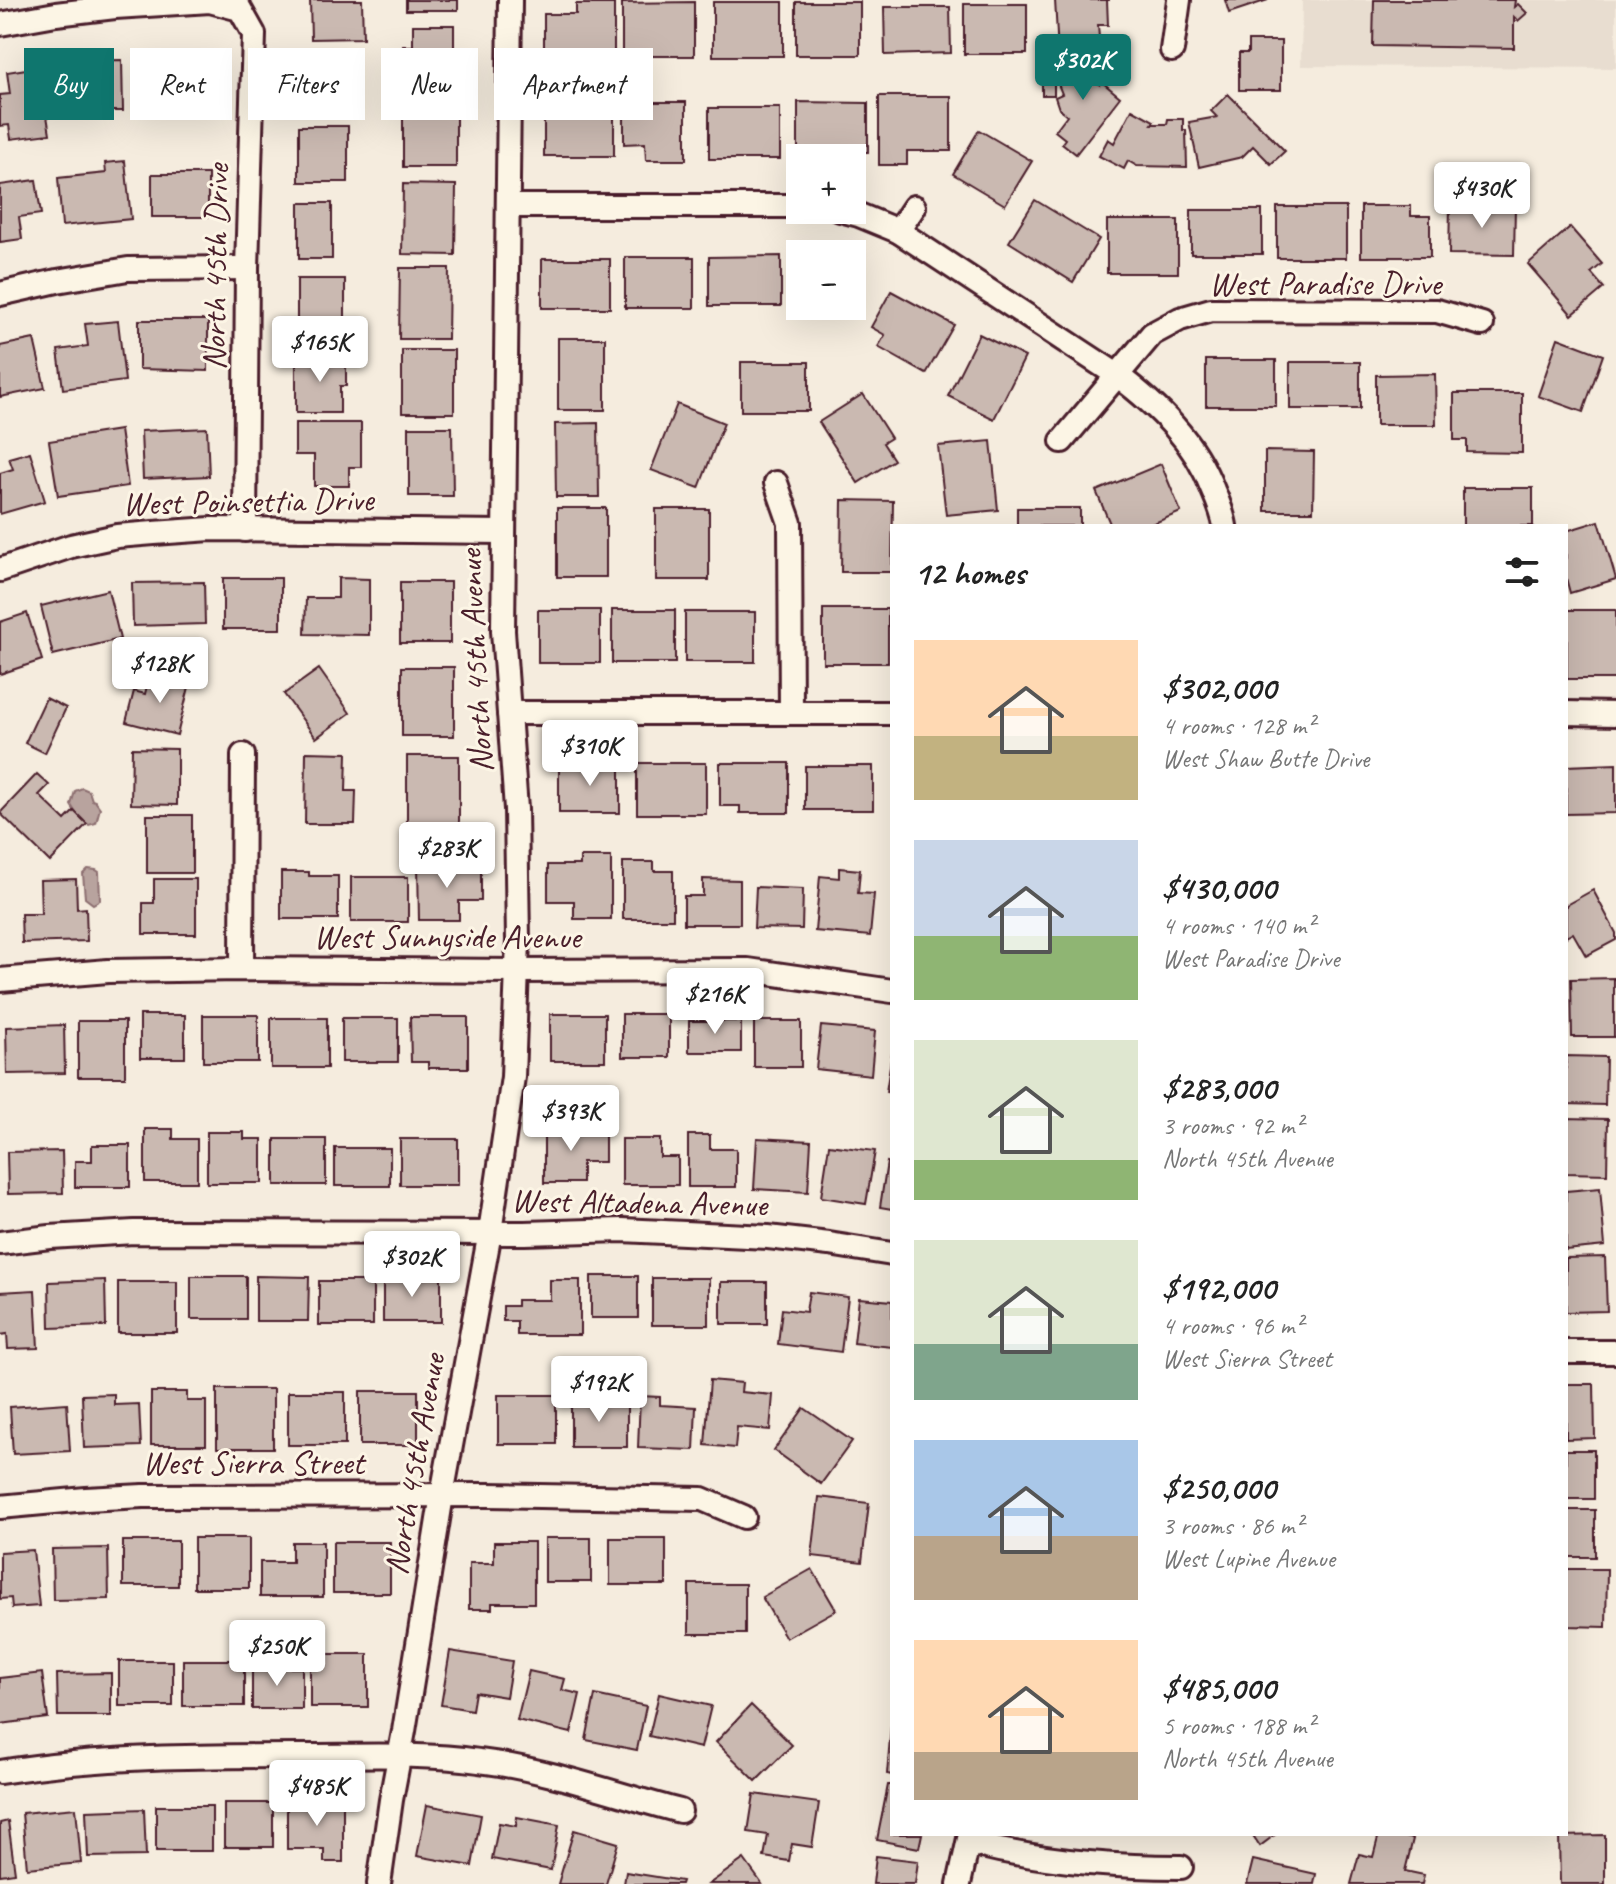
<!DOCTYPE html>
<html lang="en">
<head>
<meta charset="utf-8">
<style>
	:root { --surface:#fff; --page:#f2f2f2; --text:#222; --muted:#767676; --accent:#0f766e }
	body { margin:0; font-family:Caveat,sans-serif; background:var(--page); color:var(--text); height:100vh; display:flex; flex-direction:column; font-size:30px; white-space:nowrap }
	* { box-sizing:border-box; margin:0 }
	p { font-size:26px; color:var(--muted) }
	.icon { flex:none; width:44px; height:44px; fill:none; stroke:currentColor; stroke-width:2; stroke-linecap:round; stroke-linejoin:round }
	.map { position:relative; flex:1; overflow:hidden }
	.details { position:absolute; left:890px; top:524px; width:678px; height:1312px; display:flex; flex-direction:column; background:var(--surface); border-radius:0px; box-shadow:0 8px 32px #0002 }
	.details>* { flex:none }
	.hud { position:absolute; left:24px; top:48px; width:746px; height:72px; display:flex; gap:16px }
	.buttons { position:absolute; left:786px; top:144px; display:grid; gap:16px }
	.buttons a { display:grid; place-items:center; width:80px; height:80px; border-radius:0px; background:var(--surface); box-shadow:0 8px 32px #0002; font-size:40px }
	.price { position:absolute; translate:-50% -68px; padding:0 18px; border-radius:8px; background:#fff; color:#222; font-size:26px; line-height:52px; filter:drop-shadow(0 2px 4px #0008) }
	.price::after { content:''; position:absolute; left:50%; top:48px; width:24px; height:18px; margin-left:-12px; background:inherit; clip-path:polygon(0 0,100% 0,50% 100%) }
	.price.active { background:var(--accent); color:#fff }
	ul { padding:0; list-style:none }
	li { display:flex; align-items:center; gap:24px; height:200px; padding:0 24px }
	li span { display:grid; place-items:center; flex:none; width:224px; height:160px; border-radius:0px; color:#555 }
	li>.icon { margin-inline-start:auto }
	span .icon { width:96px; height:96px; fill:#fffc; stroke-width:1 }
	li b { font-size:34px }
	h2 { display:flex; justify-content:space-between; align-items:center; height:96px; padding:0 24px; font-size:34px }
	.tag { padding:0 28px; border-radius:0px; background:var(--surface); box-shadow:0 8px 32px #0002; font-size:28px; line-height:72px }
	.tag.active { background:var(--accent); color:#fff }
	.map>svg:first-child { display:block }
	.built { fill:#e8ddd0 }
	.water { fill:#b8a39e; stroke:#8c6e70; stroke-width:2 }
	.building { fill:#cab9b1; stroke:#4a1f2b; stroke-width:2 }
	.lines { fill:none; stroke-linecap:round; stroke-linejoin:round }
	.minor-casing { stroke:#4a1f2b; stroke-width:28 }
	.minor { stroke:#fcf5e5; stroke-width:22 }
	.labels { text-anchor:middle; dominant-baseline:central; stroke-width:6; stroke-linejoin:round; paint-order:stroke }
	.street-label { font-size:34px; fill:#4a1f2b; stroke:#fcf5e5 }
</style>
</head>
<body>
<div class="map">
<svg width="1616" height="1884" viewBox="0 0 1616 1884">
	<rect width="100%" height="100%" fill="#f5ecde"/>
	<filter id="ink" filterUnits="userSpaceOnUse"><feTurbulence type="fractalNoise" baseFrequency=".0125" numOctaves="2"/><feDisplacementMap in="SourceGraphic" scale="16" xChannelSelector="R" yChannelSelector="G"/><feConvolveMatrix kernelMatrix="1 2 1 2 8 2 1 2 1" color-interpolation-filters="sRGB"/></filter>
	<g filter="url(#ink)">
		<path class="built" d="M1302,0H1616V68L1301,66Z"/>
		<g class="water">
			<path d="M82,788L89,791L92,800L95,801L100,808L96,823L89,825L79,818L71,805L75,791Z"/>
			<path d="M88,869L96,870L99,872L100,900L93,904L85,898L83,874Z"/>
		</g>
		<g class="building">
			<path d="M310,0H362L363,38L311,39Z"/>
			<rect x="406" y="0" width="52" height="10"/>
			<path d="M1055,0H1110H1107L1108,25H1098L1100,51L1058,53Z"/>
			<path d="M1225,0H1268L1229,13Z"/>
			<path d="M1374,0H1515L1514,7L1518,4L1527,13L1518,21L1514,17V48L1373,46Z"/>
			<path d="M694,2V56H622V3Z"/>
			<rect x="713" y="2" width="70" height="54"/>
			<rect x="796" y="2" width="64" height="53"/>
			<path d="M576,4H614V63H561V54H544V14H576Z"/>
			<rect x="964" y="4" width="63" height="50"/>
			<path d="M884,7H950L951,53L885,55Z"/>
			<path d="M413,25H454V93H403V46H413Z"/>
			<path d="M1248,41H1281V90H1239V53H1248Z"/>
			<path d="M303,52H337L336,108L302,107Z"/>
			<path d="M143,55H213L214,96H165V111H143Z"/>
			<path d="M1099,57L1107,76L1096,81L1100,85L1102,82L1120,97L1076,154L1062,143L1065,139L1055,131L1067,115L1059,109L1055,97L1062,94L1054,74Z"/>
			<path d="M122,60L123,111H93V103H54L53,61Z"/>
			<path d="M39,67L50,134L11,139L9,125L0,126V95L10,94L7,72Z"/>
			<rect x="1042" y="79" width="12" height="16"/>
			<path d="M1228,94L1285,151L1271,164L1253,146L1242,157L1199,167L1189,122L1217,117L1211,111Z"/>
			<path d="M879,96H951V151H907V165H879Z"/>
			<path d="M624,102H686V160H646L645,143L624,144Z"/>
			<path d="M798,102L868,103V152H798Z"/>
			<rect x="544" y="104" width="70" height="52"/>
			<rect x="403" y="105" width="53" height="62"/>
			<rect x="709" y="108" width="71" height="51"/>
			<path d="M1132,109L1154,121L1152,124H1167L1168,119H1183V130H1186L1187,167L1137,166L1128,161L1124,169L1099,156L1108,139L1114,143Z"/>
			<rect x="299" y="126" width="49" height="56"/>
			<path d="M979,130L1032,161L1005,205L953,174Z"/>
			<path d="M125,161L131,219L62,226L58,178L106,173L105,163Z"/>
			<rect x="152" y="174" width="56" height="43"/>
			<path d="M36,180L41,214L19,217L22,239L0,242V185Z"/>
			<path d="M403,184L456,185L455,255L402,254Z"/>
			<path d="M1035,200L1099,239L1073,282L1009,242Z"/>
			<rect x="299" y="203" width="33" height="56"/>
			<path d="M1450,205L1515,206L1514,255L1449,254Z"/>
			<path d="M1361,206H1411V216H1430V257H1361Z"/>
			<rect x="1277" y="207" width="69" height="51"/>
			<rect x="1191" y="210" width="71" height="44"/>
			<rect x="1107" y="220" width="71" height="53"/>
			<path d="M1570,227L1602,264L1591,273L1604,288L1572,315L1528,264Z"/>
			<path d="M781,256V306H709V257Z"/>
			<rect x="625" y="257" width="69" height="51"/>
			<rect x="542" y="259" width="68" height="49"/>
			<path d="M798,259H800V306H852V259H860V311H798Z"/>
			<path d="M400,268H449L448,339H399Z"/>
			<rect x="297" y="279" width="48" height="58"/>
			<path d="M891,291L954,325L926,374L878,347L885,335L871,327Z"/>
			<path d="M139,320H208V371L139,369Z"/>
			<path d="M118,321L125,381L63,389L58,350L88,346L85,324Z"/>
			<path d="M979,334L1025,357L994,419L948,396Z"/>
			<rect x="558" y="338" width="47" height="72"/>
			<path d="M1558,338L1603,355L1583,412L1538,396Z"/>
			<path d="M34,339L45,388L0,397V346Z"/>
			<rect x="402" y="350" width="52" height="63"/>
			<path d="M296,356H346V386H340V413H296Z"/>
			<rect x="1206" y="360" width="70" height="46"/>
			<rect x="741" y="362" width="68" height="49"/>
			<rect x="1290" y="362" width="70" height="47"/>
			<path d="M1435,374L1436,425H1376V375Z"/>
			<path d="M1454,393H1522V453L1467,452V440H1454Z"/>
			<path d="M863,394L891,438L883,443L894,460L858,483L819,422Z"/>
			<path d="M677,404L724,423L699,488L651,470Z"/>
			<path d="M295,423H361V467H349V486H314V455H295Z"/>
			<path d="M598,423L599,497H556L555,424Z"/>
			<path d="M409,427H452L453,496H409Z"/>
			<path d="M207,428L209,476L143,479L141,431Z"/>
			<path d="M120,430L128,486L58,496L49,441Z"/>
			<path d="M991,441L998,510L946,515L938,446Z"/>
			<path d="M1265,451L1314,452L1313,511H1265Z"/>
			<path d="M30,452L45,501L0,514V473L13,469L9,458Z"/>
			<path d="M1161,464L1181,512L1147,526H1111L1096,491Z"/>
			<rect x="1463" y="488" width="70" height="38"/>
			<path d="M842,500L893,501L892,572H841Z"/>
			<rect x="557" y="508" width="49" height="69"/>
			<rect x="1017" y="508" width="63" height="18"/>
			<rect x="656" y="509" width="53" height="71"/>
			<path d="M1599,521L1616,579L1570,593L1566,578V531Z"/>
			<rect x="223" y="578" width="58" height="51"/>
			<path d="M338,578L369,579V635L305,634L306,598H338Z"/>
			<path d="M204,582L205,624L133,626L132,583Z"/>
			<rect x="400" y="582" width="50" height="61"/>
			<path d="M108,590L120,639L53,655L41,606Z"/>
			<rect x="823" y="609" width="65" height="54"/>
			<rect x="538" y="610" width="62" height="53"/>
			<rect x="612" y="610" width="63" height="53"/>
			<rect x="1567" y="610" width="49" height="69"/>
			<rect x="685" y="612" width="70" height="50"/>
			<path d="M27,613L42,660L0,674V622Z"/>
			<rect x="402" y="667" width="52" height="69"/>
			<path d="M319,669L350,713L316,738L284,694Z"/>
			<path d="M150,673L190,683L177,735L126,722L134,691L145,694Z"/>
			<path d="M46,698L66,708L45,753L25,743Z"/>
			<path d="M132,748L177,749V805L131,804Z"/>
			<path d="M306,752L347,753L346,791H356L355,824H305Z"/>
			<rect x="407" y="756" width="52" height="70"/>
			<rect x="559" y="762" width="61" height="51"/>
			<rect x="637" y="763" width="69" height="51"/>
			<path d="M720,763H789V813H740V806H720Z"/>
			<path d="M1616,764V813L1566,814V766Z"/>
			<rect x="805" y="766" width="68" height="44"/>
			<path d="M37,774L49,785L39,795L65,820L74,811L87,824L50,862L0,813Z"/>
			<rect x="147" y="815" width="45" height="58"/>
			<path d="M580,857H611V919H574V901H548V865H580Z"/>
			<path d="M623,862H654V871H673V919H623Z"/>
			<path d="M418,865H481V901H459V920H419Z"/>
			<path d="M839,868L860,870L858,893L874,894L870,936L815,931L820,876L839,878Z"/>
			<path d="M281,872H309V876H338V919H281Z"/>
			<rect x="351" y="877" width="57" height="45"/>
			<path d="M76,879L77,909L86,908L87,941L22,943L21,914H41L40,880Z"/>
			<path d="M154,879H196V934H143V903H154Z"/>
			<path d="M703,879L740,880V924H684V896H703Z"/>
			<path d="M756,887L803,889L802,929L754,928Z"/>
			<path d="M1593,890L1616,933V940L1586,956L1573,933L1566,937V905Z"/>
			<path d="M1614,978V1037H1572L1571,979Z"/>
			<rect x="550" y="1014" width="55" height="47"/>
			<rect x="622" y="1014" width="47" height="43"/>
			<rect x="140" y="1015" width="45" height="43"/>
			<rect x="203" y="1015" width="55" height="47"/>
			<path d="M410,1017H468V1068H428V1062H411Z"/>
			<rect x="271" y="1018" width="56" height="50"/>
			<rect x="342" y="1018" width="56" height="44"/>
			<rect x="78" y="1021" width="47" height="56"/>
			<rect x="689" y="1021" width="52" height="31"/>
			<rect x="754" y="1021" width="47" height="46"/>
			<path d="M64,1025L65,1073L7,1074L6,1027Z"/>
			<path d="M821,1026L875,1031L871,1075L816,1069Z"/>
			<path d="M892,1053V1093L886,1092Z"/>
			<path d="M1566,1056L1606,1057L1605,1105L1566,1104Z"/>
			<path d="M1566,1118L1608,1119L1607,1174L1566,1173Z"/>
			<path d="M544,1128H605V1162H582V1183H544Z"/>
			<path d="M145,1129H173V1139H197V1182H145Z"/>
			<path d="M207,1132H244V1139H262V1183H207Z"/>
			<path d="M688,1135H710V1149H736V1187H688Z"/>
			<path d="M757,1138L811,1141L808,1192L754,1189Z"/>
			<rect x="275" y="1139" width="51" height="46"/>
			<rect x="400" y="1139" width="58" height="46"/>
			<path d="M622,1139H660V1157H678V1185H622Z"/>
			<path d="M92,1145H130V1187H75V1161H92Z"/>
			<path d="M829,1145L875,1151L866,1204L821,1197Z"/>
			<rect x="335" y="1148" width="55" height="38"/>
			<path d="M62,1151L63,1193L8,1194L7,1152Z"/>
			<path d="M887,1162L892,1163V1209L880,1207Z"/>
			<path d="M1600,1188L1605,1246L1566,1250V1191Z"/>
			<path d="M1605,1257L1607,1311L1566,1312V1258Z"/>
			<rect x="191" y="1276" width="55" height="43"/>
			<path d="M256,1276L309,1277L308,1321H256Z"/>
			<rect x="383" y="1276" width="58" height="46"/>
			<rect x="591" y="1276" width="47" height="42"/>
			<rect x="652" y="1278" width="57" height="47"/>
			<path d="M105,1280L106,1326L50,1328L49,1282Z"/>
			<path d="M550,1280H580V1335H517V1321H503V1306H517V1300H550Z"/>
			<rect x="319" y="1281" width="54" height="44"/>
			<rect x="118" y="1282" width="59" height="51"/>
			<rect x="721" y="1282" width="46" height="42"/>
			<path d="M35,1290L38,1348L8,1349L7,1334L0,1335V1292Z"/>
			<path d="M809,1292L848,1297L841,1352L778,1344L782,1309L806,1312Z"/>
			<path d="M859,1298L892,1301V1347L854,1343Z"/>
			<path d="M710,1380L742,1383L741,1392L773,1395L770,1430L737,1427L735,1448L705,1445Z"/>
			<path d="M1566,1384H1594L1595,1438L1566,1439Z"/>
			<rect x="217" y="1389" width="56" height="59"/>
			<rect x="360" y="1391" width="58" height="54"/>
			<path d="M151,1392H187V1401H206V1445H151Z"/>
			<rect x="288" y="1392" width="57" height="53"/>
			<path d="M114,1394V1405L139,1404L141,1446L84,1448L82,1395Z"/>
			<rect x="498" y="1395" width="58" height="49"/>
			<path d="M640,1396L660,1397V1405L696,1407L694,1450L638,1448Z"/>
			<rect x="571" y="1401" width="56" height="46"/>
			<path d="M67,1403L70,1451L13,1454L10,1407Z"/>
			<path d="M804,1408L852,1441L821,1484L774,1450Z"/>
			<rect x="1566" y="1450" width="28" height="49"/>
			<path d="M819,1497L869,1503L862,1562L812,1556Z"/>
			<rect x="1566" y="1510" width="29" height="47"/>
			<rect x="194" y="1538" width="55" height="50"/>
			<rect x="545" y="1538" width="46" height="44"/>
			<rect x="610" y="1538" width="56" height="47"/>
			<rect x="123" y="1541" width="55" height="45"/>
			<path d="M292,1542H323V1597H260V1562H292Z"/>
			<rect x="333" y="1542" width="57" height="51"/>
			<path d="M494,1542H534V1603H492V1609H469V1563H494Z"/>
			<path d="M108,1548L109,1599L53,1600L52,1549Z"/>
			<path d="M33,1550L39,1606L12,1608L11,1598L0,1599V1552Z"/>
			<path d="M812,1569L836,1610L786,1638L762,1597Z"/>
			<path d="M1566,1569H1607L1606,1627L1566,1626Z"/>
			<rect x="689" y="1584" width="56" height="50"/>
			<path d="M450,1651L512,1661L506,1697L475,1692L472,1710L441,1705Z"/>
			<rect x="310" y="1654" width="58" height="53"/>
			<rect x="183" y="1660" width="61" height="46"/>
			<rect x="119" y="1661" width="54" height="45"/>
			<rect x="252" y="1668" width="50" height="41"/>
			<path d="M529,1671L565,1679L562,1690L580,1694L571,1733L517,1720Z"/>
			<path d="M42,1673L48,1718L0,1724V1678Z"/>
			<path d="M111,1673V1716H58L57,1674Z"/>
			<path d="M659,1694L711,1706L701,1748L649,1736Z"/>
			<path d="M595,1695L646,1706L637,1750L586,1740Z"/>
			<path d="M751,1705L792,1745L756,1781L716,1742Z"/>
			<path d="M891,1726H892V1775L887,1774Z"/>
			<path d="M888,1785H892V1834H922L919,1848L877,1840Z"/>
			<path d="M754,1794L819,1803L812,1847L792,1844L789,1861L764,1857L768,1835L748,1832Z"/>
			<path d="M287,1802H343V1862H324V1849H287Z"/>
			<rect x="224" y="1803" width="49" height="44"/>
			<path d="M427,1805L481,1815L472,1866L417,1856Z"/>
			<rect x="156" y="1806" width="56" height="45"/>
			<path d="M76,1808L81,1863L27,1868L22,1813Z"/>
			<path d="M144,1809L146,1856L88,1857L86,1811Z"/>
			<path d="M517,1817L559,1825L551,1870L492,1859L499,1823L516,1826Z"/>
			<path d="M8,1821L15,1873L0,1875V1823Z"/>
			<path d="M574,1830L618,1843L606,1884H558Z"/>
			<path d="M1252,1834H1276L1260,1846Z"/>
			<path d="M1379,1834H1395L1413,1839L1405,1871L1424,1875L1422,1884H1351L1359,1854L1373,1857Z"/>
			<path d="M1605,1835V1884H1560L1559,1836Z"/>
			<path d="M876,1856L918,1861L915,1884H873Z"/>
			<path d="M744,1859L762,1884H709Z"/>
			<path d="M1253,1860L1316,1874L1314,1884H1247Z"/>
			<path d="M626,1872L682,1881L681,1884H624Z"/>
		</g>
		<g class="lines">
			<g class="minor-casing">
				<g id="minor">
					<path d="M0,24L56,14L115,7L210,1L240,9L254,34L247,268L245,530"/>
					<path d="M1172,50L1179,0"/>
					<path d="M508,206H800"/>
					<path d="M840,210L859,215L898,231L1117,375C1159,407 1194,440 1213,490C1218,502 1223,513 1225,526"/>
					<path d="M898,231L914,207"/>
					<path d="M0,294L57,281L128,269L247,268"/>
					<path d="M1062,441L1152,334L1180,319L1211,310L1437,311L1482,324"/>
					<path d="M776,483L790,523L791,713"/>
					<path d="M0,570L71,546L117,536L154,533L211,529L503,532"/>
					<path d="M509,713H892"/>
					<path d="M1566,713L1616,714"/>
					<path d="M242,969L243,755"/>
					<path d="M0,980L108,971L242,969L517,971L748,970L892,991"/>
					<path d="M0,1243L50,1237L134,1232L525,1233L622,1230L768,1237L829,1244L892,1254"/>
					<path d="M1566,1352H1616"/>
					<path d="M0,1507L86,1499L143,1496L489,1495L702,1499L744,1517"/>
					<path d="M0,1772C100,1756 202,1756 303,1756C361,1756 422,1753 479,1761C547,1769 614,1794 680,1811"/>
					<path d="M969,1843C1039,1861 1109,1867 1181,1867"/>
					<path d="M379,1884L391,1800L404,1731L442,1495L490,1232L513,1077L518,940L516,809L503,631L510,0"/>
					<path d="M959,1884L970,1834"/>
				</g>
			</g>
			<use href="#minor" class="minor"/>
		</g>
	</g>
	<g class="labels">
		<g class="street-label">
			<text transform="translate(215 267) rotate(-89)">North 45th Drive</text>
			<text x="1325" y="283">West Paradise Drive</text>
			<text transform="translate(248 501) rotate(-1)">West Poinsettia Drive</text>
			<text transform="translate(475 661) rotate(-93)">North 45th Avenue</text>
			<text x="447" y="936">West Sunnyside Avenue</text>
			<text transform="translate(639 1202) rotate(1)">West Altadena Avenue</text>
			<text x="253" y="1462">West Sierra Street</text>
			<text transform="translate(414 1464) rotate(-80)">North 45th Avenue</text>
		</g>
	</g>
</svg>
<div class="buttons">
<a>+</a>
<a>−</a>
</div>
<b class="price active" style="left:1083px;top:102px">$302K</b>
<b class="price" style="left:1482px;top:230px">$430K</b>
<b class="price" style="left:320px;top:384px">$165K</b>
<b class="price" style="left:160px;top:705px">$128K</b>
<b class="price" style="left:590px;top:788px">$310K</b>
<b class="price" style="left:447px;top:890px">$283K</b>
<b class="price" style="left:715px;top:1036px">$216K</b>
<b class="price" style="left:571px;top:1153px">$393K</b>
<b class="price" style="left:412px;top:1299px">$302K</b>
<b class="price" style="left:599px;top:1424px">$192K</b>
<b class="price" style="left:277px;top:1688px">$250K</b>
<b class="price" style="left:317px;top:1828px">$485K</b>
<div class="hud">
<a class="tag active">Buy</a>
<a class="tag">Rent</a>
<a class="tag">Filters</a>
<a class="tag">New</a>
<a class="tag">Apartment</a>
</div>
<section class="details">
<h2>12 homes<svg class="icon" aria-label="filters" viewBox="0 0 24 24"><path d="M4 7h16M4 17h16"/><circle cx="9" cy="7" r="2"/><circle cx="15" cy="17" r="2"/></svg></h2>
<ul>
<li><span style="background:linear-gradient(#ffd9b3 60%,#c2b280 0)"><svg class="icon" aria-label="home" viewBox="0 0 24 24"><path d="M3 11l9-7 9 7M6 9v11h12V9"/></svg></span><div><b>$302,000</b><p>4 rooms · 128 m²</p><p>West Shaw Butte Drive</p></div></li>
<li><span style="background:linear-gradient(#c9d6e8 60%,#8fb573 0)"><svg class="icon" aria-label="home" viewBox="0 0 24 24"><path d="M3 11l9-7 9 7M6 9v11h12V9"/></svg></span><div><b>$430,000</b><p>4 rooms · 140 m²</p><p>West Paradise Drive</p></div></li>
<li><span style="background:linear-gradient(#dfe7d0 75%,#8fb573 0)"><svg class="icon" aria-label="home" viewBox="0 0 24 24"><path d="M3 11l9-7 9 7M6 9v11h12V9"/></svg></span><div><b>$283,000</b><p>3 rooms · 92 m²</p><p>North 45th Avenue</p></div></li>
<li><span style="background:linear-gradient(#dfe7d0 65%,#7fa58c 0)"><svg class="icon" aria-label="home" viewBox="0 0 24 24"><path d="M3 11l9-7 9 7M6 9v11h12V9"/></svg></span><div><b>$192,000</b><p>4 rooms · 96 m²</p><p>West Sierra Street</p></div></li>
<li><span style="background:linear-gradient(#a9c7e8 60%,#b9a48a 0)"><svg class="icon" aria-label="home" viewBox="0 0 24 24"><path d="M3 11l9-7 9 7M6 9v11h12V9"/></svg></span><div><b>$250,000</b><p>3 rooms · 86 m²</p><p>West Lupine Avenue</p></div></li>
<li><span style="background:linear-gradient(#ffd9b3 70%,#b9a48a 0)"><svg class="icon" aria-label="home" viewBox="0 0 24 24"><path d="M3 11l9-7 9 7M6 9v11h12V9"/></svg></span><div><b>$485,000</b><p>5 rooms · 188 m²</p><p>North 45th Avenue</p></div></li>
</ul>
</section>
</div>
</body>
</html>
